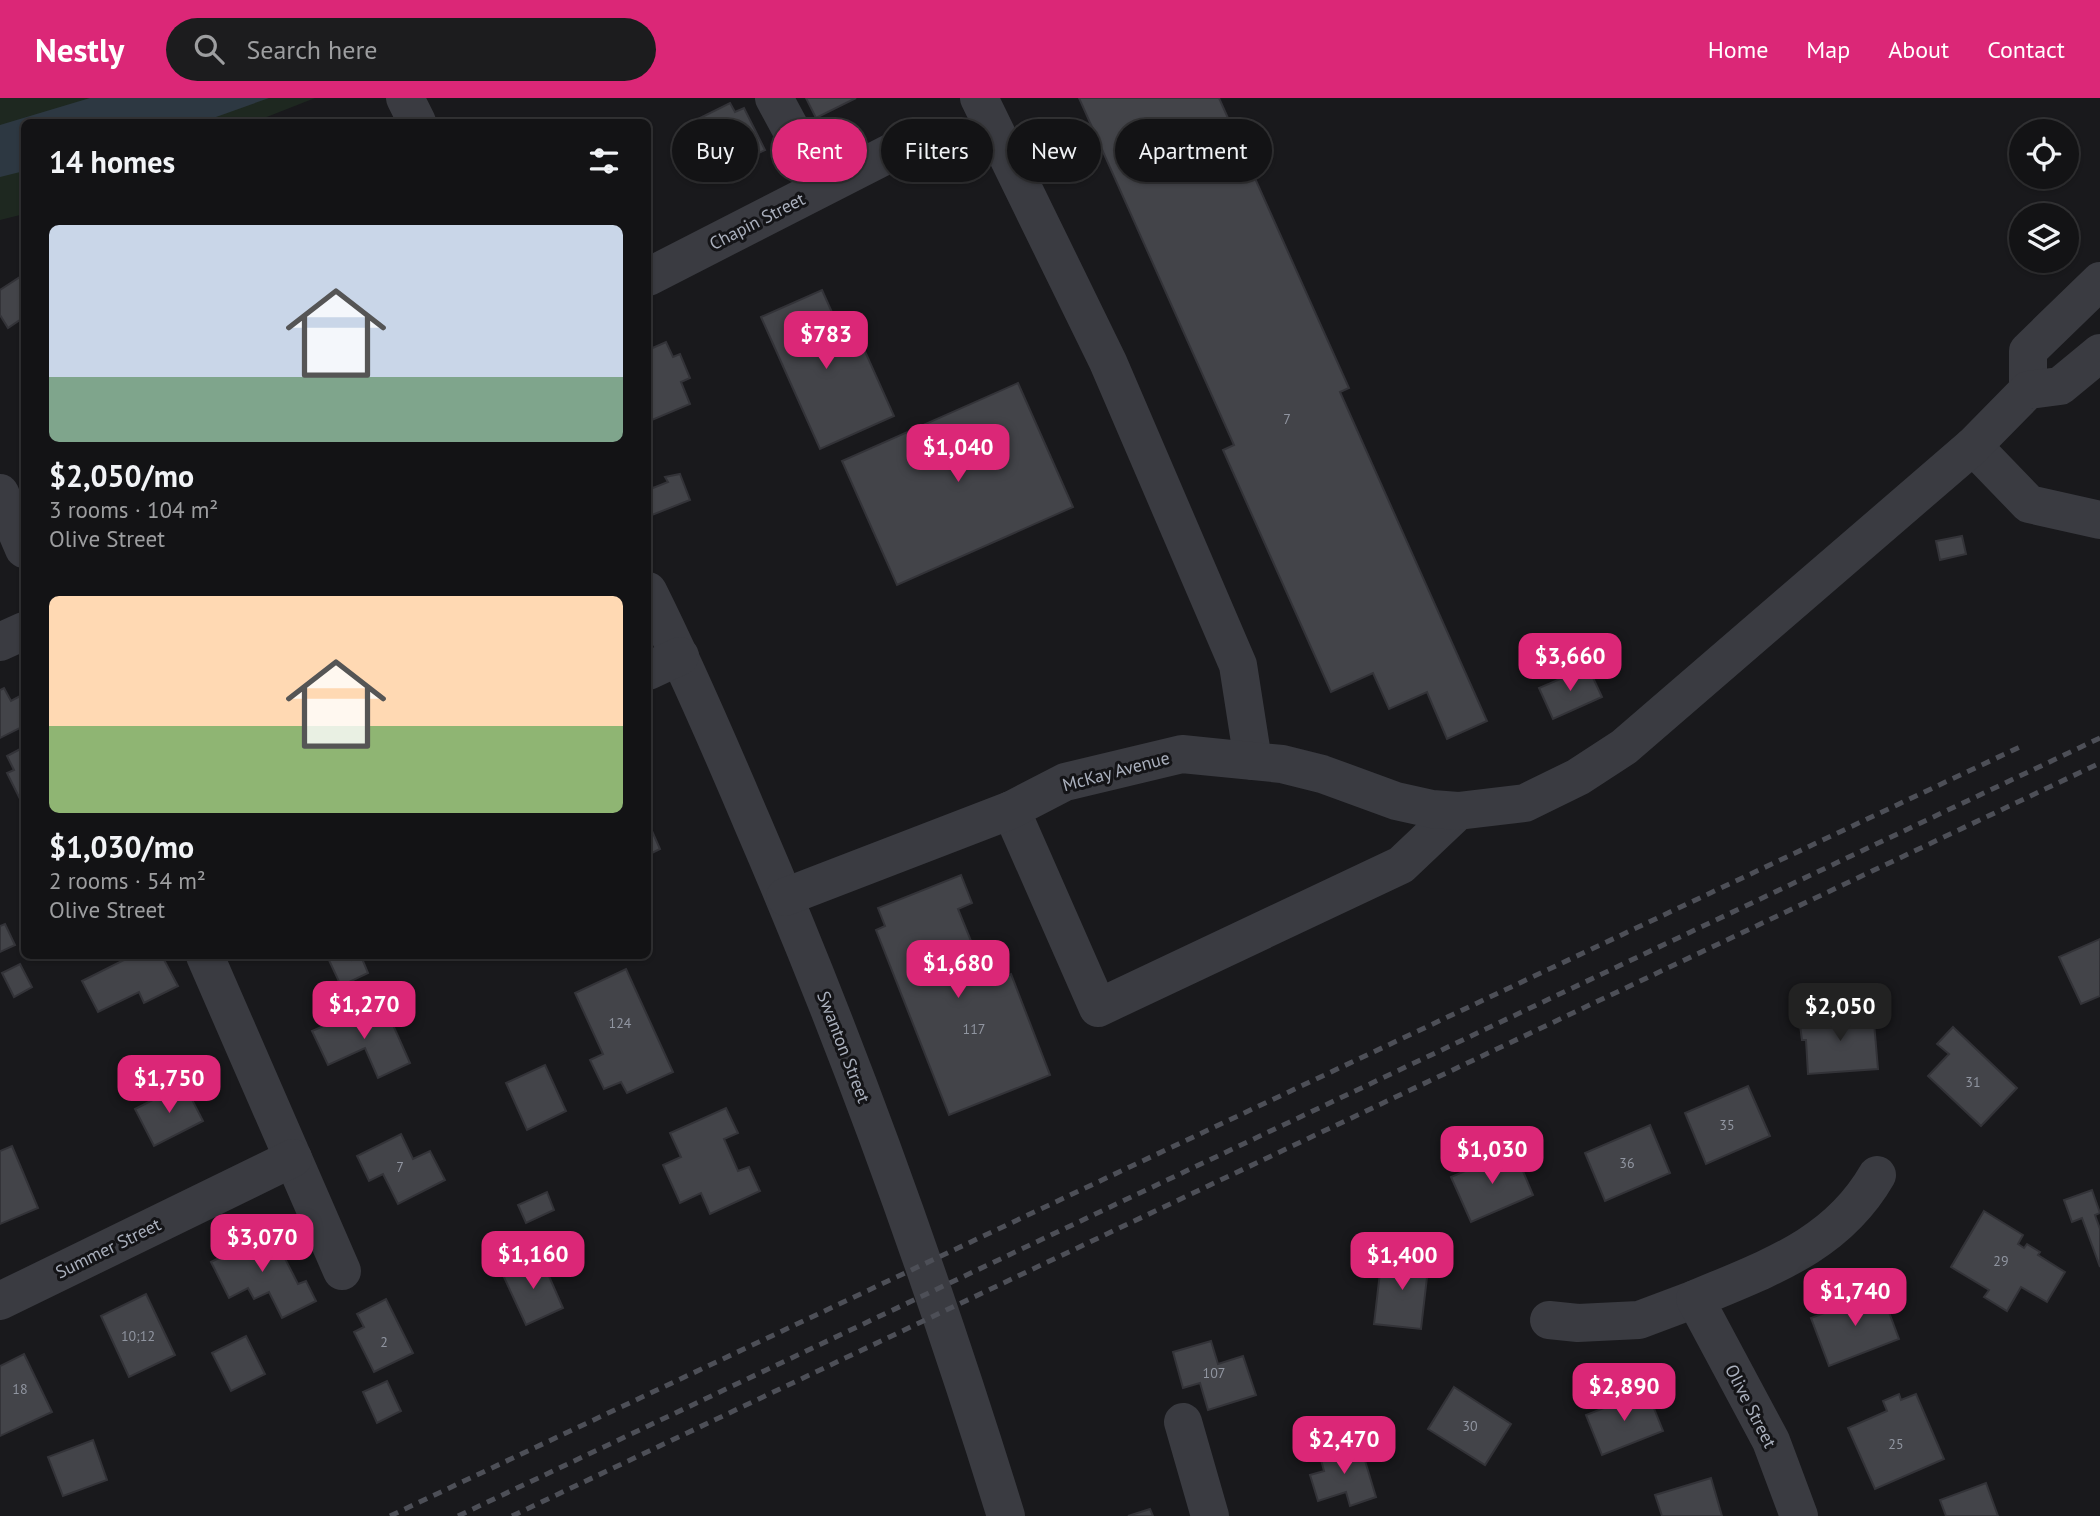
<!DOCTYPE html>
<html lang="en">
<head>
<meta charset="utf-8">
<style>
	:root { --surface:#131315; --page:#1c1c1e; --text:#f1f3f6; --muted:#9d9ea0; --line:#323234; --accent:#db2777 }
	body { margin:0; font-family:"PT Sans",sans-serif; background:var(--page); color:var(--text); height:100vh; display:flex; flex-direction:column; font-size:26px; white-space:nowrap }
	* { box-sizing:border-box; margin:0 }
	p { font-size:23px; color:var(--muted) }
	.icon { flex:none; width:38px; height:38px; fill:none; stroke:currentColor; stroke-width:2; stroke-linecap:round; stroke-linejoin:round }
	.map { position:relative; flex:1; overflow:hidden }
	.panel { position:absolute; left:21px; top:21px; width:630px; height:840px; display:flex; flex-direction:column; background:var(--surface); border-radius:10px; box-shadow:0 2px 5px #0004,0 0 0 2px var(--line) }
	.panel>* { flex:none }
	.guide { position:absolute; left:672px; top:21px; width:665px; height:63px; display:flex; gap:14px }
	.tools { position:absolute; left:2009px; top:21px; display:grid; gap:14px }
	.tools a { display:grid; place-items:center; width:70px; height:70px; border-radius:50%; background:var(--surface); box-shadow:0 2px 5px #0004,0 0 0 2px var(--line); font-size:35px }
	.price { position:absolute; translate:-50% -60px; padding:0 16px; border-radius:14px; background:var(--accent); color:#fff; font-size:23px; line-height:46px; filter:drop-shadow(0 2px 4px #0008) }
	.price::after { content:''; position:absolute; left:50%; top:42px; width:21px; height:16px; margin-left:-10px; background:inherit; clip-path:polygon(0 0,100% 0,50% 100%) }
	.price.current { background:#222; color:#fff }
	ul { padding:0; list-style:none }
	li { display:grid; align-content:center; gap:14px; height:371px; padding:0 28px }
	li span { display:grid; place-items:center; height:217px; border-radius:10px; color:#555 }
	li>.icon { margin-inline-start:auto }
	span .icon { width:126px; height:126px; fill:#fffc; stroke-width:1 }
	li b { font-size:30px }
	h2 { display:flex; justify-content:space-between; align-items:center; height:84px; padding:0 28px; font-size:30px }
	.chip { padding:0 24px; border-radius:32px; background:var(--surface); box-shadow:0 2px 5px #0004,0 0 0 2px var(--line); font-size:24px; line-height:63px }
	.chip.current { background:var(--accent); color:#fff }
	header { display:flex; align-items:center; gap:42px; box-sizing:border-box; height:98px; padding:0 35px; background:var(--accent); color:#fff }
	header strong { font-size:33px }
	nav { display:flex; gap:38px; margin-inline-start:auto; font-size:24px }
	.search { width:490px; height:63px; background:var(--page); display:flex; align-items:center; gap:18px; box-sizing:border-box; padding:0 24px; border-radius:38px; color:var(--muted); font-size:26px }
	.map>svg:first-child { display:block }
	.green { fill:#1e2820 }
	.water { fill:#2d3842 }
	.building { fill:#434449; stroke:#333338; stroke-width:2 }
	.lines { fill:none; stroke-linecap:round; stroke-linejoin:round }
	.minor { stroke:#3a3b41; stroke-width:38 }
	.rail { stroke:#4d4f57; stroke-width:5; stroke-dasharray:9 7; stroke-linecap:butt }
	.labels { text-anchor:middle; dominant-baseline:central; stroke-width:6; stroke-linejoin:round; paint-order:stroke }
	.number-label { font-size:14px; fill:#9095a0 }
	.street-label { font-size:18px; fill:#aab0bd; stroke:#141417 }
</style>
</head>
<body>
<header>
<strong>Nestly</strong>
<div class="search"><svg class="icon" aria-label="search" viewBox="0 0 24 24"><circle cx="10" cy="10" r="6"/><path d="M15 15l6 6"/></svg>Search here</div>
<nav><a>Home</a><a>Map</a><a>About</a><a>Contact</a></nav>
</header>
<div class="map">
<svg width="2100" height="1418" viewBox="0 0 2100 1418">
	<rect width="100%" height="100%" fill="#19191c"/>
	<path class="green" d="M0,0H315L254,24H24V116L0,122Z"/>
	<path class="water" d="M90,0H269L202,24H24V73L0,79V27Z"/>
	<g class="building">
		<path d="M806,0H856L816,20Z"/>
		<path d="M1079,0H1219L1349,290L1340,294L1487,623L1447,641L1427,594L1389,611L1373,575L1331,594L1223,352L1234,347Z"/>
		<path d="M730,5L735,14L744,10L765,52L711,79L691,40L704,34L698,21Z"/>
		<path d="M20,179L24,181V229L20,222L8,230L0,217V192Z"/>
		<path d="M822,192L851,257L864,251L894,318L820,351L761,219Z"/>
		<path d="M666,244L673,259L680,256L690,280L681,284L690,306L652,322L648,311V252Z"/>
		<path d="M1018,285L1073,409L897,487L842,363Z"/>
		<path d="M680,376L690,402L652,417L648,405V386L650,385L653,390L668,384L665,379Z"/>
		<path d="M1962,438L1966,456L1940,462L1936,443Z"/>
		<path d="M1588,569L1602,599L1553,621L1539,590Z"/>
		<path d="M4,590L11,603L24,596V628L0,640V592Z"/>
		<path d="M24,649V704L22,705L7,675L14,672L7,658Z"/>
		<path d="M648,724L660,751L648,757Z"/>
		<path d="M961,777L972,805L958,811L988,885L1011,876L1050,977L949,1017L876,832L885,828L878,810Z"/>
		<path d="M5,826L15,847L0,854V828Z"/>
		<path d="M2100,841V898L2081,906L2059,859Z"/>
		<path d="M126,858H162L178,888L144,905L139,894L98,914L82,883L128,860Z"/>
		<path d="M333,858H350L352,862L361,858L368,875L341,888L328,860Z"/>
		<path d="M20,866L32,889L14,899L2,875Z"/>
		<path d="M626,871L673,974L627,995L621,984L604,991L590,962L603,956L575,895Z"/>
		<path d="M385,909L410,965L378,980L365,950L328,967L312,933L358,913L362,920Z"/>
		<path d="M1873,913L1878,971L1808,976L1806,942H1802L1799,920Z"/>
		<path d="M1953,929L2017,990L1981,1028L1928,978L1949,956L1937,946Z"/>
		<path d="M545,967L566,1013L527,1032L506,985Z"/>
		<path d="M184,986L203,1023L154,1048L135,1011Z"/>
		<path d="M1748,988L1770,1038L1706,1066L1685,1015Z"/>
		<path d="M726,1010L738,1035L724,1041L738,1073L749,1069L760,1093L710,1116L701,1095L680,1105L663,1067L681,1059L670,1035Z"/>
		<path d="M1650,1027L1670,1075L1605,1103L1585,1055Z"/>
		<path d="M401,1036L413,1061L430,1053L445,1082L398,1106L383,1076L369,1083L357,1058Z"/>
		<path d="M12,1048L38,1110L0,1126V1053Z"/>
		<path d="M1514,1052L1533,1097L1471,1124L1451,1079Z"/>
		<path d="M2092,1092L2100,1115L2095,1117L2100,1131V1169L2082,1120L2072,1124L2064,1102Z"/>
		<path d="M547,1094L554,1112L526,1125L518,1107Z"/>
		<path d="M1984,1113L2023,1137L2018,1146L2024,1150L2027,1146L2040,1154L2038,1157L2065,1174L2047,1204L2021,1189L2007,1213L1984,1199L1989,1192L1951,1169Z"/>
		<path d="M273,1137L298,1186L306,1183L316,1203L282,1220L269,1194L254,1201L248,1190L229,1200L211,1164L223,1158L218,1149L240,1138L246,1151Z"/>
		<path d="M1382,1157L1429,1162L1421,1231L1374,1226Z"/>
		<path d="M541,1160L563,1210L526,1227L503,1177Z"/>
		<path d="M1881,1193L1899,1241L1829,1268L1811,1220Z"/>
		<path d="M146,1196L175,1257L129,1279L101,1218Z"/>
		<path d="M386,1201L413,1255L374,1274L354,1234L364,1229L357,1216Z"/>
		<path d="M246,1238L265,1276L231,1293L212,1255Z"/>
		<path d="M1211,1243L1218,1266L1243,1258L1256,1297L1208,1312L1200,1285L1183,1290L1173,1254Z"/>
		<path d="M24,1256L52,1314L0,1338V1268Z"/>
		<path d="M387,1283L401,1313L377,1325L363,1294Z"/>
		<path d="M1454,1289L1511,1326L1485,1367L1428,1331Z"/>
		<path d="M1647,1293L1663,1333L1602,1357L1586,1317Z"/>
		<path d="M1899,1296L1901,1302L1916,1296L1944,1361L1875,1391L1848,1330L1887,1313L1883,1303Z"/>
		<path d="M93,1342L107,1382L63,1398L48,1359Z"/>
		<path d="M1360,1346L1376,1399L1350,1408L1346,1394L1318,1403L1310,1377L1324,1373L1320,1358Z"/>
		<path d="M1711,1380L1722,1418H1662L1655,1397Z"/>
		<path d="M1986,1385L1998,1418H1946L1940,1402Z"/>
		<path d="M1150,1411L1153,1418H1128Z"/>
	</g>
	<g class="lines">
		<g class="minor">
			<path d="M405,0L417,24"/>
			<path d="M774,0L822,89"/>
			<path d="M979,0L1108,264L1238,567L1253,663"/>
			<path d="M648,179L904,48"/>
			<path d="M2028,292V253L2100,183"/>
			<path d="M1973,348L2029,406L2100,422"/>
			<path d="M0,395L24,451"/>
			<path d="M648,493C686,569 719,646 752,724C850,951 933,1182 1006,1418"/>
			<path d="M0,544L24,533"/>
			<path d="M648,573L680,558"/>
			<path d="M1011,712L1098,910L1401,767L1458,713"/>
			<path d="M785,799L1011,712L1065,684L1182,656L1282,666L1322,676L1396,703L1432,711L1458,713L1525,705L1578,679L1624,649L1973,348L2028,292L2060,288L2100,255"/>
			<path d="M205,858L342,1173"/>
			<path d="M0,1203L293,1060"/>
			<path d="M1549,1222L1578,1225L1639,1222L1695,1201"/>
			<path d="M1183,1324L1210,1418"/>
			<path d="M1799,1418L1771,1343L1695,1201C1768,1170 1836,1148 1877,1077"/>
		</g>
		<g class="rail">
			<path d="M390,1418L2024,647"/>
			<path d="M458,1418L2100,640"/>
			<path d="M512,1418L2100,665"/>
		</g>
	</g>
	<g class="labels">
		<g class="number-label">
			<text x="1287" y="321">7</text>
			<text x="620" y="925">124</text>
			<text x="974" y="931">117</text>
			<text x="1973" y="984">31</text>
			<text x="1727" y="1027">35</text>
			<text x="1627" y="1065">36</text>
			<text x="400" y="1069">7</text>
			<text x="2001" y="1163">29</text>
			<text x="138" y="1238">10;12</text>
			<text x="384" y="1244">2</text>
			<text x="1214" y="1275">107</text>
			<text x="20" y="1291">18</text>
			<text x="1470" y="1328">30</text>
			<text x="1896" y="1346">25</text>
		</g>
		<g class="street-label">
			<text transform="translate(757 123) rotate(-27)">Chapin Street</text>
			<text transform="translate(1116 673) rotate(-15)">McKay Avenue</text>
			<text transform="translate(844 949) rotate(69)">Swanton Street</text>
			<text transform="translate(108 1150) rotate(-26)">Summer Street</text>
			<text transform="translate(1751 1308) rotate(63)">Olive Street</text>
		</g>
	</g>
</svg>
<div class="tools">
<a><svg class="icon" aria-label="locate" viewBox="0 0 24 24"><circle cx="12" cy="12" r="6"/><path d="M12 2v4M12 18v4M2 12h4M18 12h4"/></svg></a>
<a><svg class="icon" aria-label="layers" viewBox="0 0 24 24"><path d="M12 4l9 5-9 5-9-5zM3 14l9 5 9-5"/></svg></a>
</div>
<b class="price" style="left:826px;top:273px">$783</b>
<b class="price" style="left:958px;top:386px">$1,040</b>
<b class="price" style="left:1570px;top:595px">$3,660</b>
<b class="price" style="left:958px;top:902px">$1,680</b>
<b class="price" style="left:364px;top:943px">$1,270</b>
<b class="price current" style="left:1840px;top:945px">$2,050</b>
<b class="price" style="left:169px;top:1017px">$1,750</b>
<b class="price" style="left:1492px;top:1088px">$1,030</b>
<b class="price" style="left:262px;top:1176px">$3,070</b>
<b class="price" style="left:533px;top:1193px">$1,160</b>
<b class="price" style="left:1402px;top:1194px">$1,400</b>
<b class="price" style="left:1855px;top:1230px">$1,740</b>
<b class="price" style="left:1624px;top:1325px">$2,890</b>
<b class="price" style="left:1344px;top:1378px">$2,470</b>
<div class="guide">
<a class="chip">Buy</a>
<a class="chip current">Rent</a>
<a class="chip">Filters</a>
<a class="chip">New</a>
<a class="chip">Apartment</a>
</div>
<section class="panel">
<h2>14 homes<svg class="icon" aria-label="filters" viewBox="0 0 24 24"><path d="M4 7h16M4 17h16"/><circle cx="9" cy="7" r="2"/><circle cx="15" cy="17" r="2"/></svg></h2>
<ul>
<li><span style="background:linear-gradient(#c9d6e8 70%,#7fa58c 0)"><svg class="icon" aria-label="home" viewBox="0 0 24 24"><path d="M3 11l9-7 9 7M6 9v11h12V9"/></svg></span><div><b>$2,050/mo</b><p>3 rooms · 104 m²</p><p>Olive Street</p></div></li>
<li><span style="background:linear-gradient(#ffd9b3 60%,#8fb573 0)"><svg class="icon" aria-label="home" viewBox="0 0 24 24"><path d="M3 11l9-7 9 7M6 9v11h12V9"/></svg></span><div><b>$1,030/mo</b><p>2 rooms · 54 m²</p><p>Olive Street</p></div></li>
</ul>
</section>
</div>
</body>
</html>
